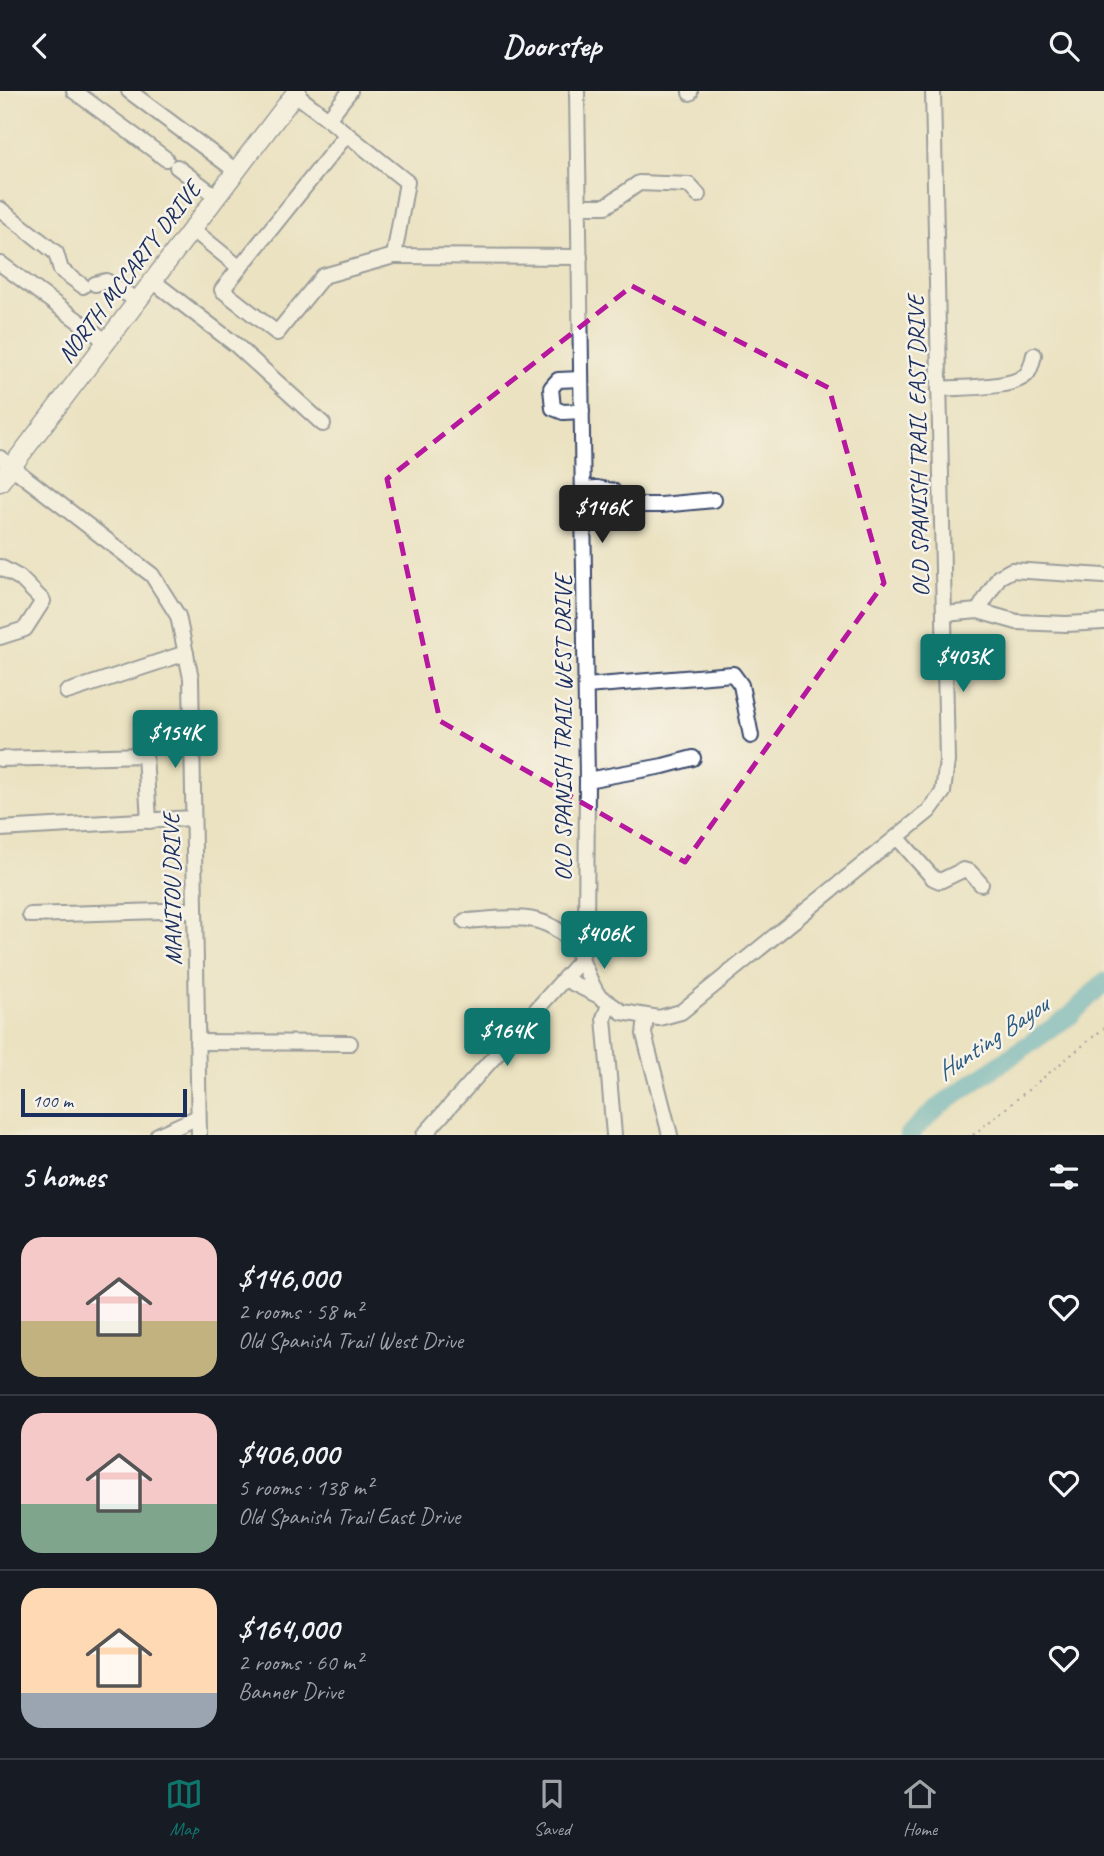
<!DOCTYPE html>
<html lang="en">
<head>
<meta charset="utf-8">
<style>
	:root { --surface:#171b24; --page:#242831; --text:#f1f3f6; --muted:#9ea1a6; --line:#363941; --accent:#0f766e }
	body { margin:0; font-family:Caveat,sans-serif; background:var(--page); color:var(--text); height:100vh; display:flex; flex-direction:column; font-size:26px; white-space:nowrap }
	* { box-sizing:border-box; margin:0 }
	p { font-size:23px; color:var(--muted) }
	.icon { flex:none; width:38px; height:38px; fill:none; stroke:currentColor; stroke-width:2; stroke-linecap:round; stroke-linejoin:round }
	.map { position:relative; height:1044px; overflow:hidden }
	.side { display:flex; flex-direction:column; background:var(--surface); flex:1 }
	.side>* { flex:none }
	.scale { position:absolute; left:21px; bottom:18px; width:166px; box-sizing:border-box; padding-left:7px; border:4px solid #1b2f5e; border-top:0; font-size:19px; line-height:24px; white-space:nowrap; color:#1b2f5e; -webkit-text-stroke:5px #f7f3e8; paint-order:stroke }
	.price { position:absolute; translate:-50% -60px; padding:0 16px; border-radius:7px; background:var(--accent); color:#fff; font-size:23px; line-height:46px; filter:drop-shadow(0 2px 4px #0008) }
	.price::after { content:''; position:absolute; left:50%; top:42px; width:21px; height:16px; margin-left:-10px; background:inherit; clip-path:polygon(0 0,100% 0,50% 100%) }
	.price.current { background:#222; color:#fff }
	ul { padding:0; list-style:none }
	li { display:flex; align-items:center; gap:21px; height:175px; padding:0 21px }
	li+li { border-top:2px solid var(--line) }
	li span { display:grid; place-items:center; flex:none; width:196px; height:140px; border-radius:21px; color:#555 }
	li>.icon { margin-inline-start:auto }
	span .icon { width:84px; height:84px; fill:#fffc; stroke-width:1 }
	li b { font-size:30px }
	h2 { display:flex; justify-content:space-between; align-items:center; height:84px; padding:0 21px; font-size:30px }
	header { display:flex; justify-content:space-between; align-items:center; height:91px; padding:0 21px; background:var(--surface); font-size:32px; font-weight:600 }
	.dock { display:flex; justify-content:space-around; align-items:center; height:98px; border-top:2px solid var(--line); background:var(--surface); font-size:19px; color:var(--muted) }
	.dock a { display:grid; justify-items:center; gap:4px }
	.dock .current { color:var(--accent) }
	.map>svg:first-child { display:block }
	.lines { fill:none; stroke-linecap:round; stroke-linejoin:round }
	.river { stroke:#41a8c1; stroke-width:19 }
	.minor-casing { stroke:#3a4a6d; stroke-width:18 }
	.major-casing { stroke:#3a4a6d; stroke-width:21 }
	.path { stroke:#3a4a6d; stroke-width:2; stroke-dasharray:2 5; stroke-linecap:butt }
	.minor { stroke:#fff; stroke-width:14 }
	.major { stroke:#fff; stroke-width:18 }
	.marked { fill:none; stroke:#b5179e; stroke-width:5; stroke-dasharray:14 9; stroke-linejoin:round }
	.labels { text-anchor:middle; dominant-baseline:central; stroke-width:5; stroke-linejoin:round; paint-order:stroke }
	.street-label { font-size:24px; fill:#1b2f5e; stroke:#f7f3e8 }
	.water-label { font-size:26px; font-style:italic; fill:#285981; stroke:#f7f3e8 }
</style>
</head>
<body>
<header><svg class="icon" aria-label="back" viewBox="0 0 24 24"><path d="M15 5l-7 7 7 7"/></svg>Doorstep<svg class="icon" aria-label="search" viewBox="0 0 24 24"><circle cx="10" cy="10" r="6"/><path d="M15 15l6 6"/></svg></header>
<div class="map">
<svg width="1104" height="1044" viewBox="0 0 1104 1044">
	<rect width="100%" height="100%" fill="#f7f3e8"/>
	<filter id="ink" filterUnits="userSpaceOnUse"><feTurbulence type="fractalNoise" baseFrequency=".0143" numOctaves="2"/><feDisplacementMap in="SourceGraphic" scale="14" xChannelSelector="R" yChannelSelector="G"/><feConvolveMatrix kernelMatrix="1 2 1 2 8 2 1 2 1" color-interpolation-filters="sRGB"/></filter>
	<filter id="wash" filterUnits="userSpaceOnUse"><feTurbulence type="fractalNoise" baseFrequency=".00686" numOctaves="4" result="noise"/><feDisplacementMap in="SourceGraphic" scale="28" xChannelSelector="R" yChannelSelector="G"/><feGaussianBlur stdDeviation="1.57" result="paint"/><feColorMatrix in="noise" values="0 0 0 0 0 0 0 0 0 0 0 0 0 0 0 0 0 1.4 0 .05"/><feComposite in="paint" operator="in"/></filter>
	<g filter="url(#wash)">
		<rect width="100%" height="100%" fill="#ebe2c1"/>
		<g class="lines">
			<path class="river" d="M908,1044L939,1015L1071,924L1104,891"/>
		</g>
	</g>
	<g filter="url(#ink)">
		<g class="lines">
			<g class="minor-casing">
				<g id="minor">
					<path d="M74,0L166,68"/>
					<path d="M129,0L236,80"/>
					<path d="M690,0V2"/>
					<path d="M295,3L328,28L350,0"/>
					<path d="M328,28L407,91L394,165L580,166"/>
					<path d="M347,43L222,199L277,242L323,185L394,165"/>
					<path d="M177,76L217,106"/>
					<path d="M579,115H606L639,92L689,94L698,104"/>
					<path d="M0,118L56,162L61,179L83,195"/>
					<path d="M192,138L240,177"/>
					<path d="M1,173L107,251"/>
					<path d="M153,190L236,254L323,333"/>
					<path d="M95,193L106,190L138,210"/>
					<path d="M581,288L558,289L551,297L553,317L563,321L582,320"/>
					<path d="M939,298C960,296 1011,298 1026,284C1031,279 1032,271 1034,264"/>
					<path d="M0,367L152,484L178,525L191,587L199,1044"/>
					<path d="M583,398L597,397L613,400L622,414H661L714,409"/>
					<path d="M0,476L20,487L43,510L25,538L0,546"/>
					<path d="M978,520L999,486L1012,479L1104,485"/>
					<path d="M944,523L978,520L1017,531L1066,533L1104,531"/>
					<path d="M586,595L733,583L741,594L751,645"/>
					<path d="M67,601L186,562"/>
					<path d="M0,668L145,664L149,730"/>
					<path d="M587,689L663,675L693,667"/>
					<path d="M0,738L193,727"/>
					<path d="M897,746L933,787L940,790L963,779L970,781L981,793"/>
					<path d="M30,824L195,819"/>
					<path d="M465,830C505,828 542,818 571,851C582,864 588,889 598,904"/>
					<path d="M564,888L599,905L622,921L659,927L681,921L929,720L943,701L947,670L933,0"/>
					<path d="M609,914L604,927L614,1044"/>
					<path d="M646,926L644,943L670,1044"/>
					<path d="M197,951L350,952"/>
					<path d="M158,1044L198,1026"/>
					<path d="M424,1044L580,870L586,851L587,689L577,0"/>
				</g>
			</g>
			<g class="major-casing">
				<path id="major" d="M0,391L297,0"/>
			</g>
			<path class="path" d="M973,1044L1104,937"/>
			<use href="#minor" class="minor"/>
			<use href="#major" class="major"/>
		</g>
	</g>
	<path d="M0 0H1104V1044H0ZM632,195L829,297L884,492L685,771L440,630L387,388Z" fill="#ebe2c1" fill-opacity=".55" fill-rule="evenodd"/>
	<path class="marked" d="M632,195L829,297L884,492L685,771L440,630L387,388Z"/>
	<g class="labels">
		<g class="street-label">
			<text transform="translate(129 181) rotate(-53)">NORTH MCCARTY DRIVE</text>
			<text transform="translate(918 355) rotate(-91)">OLD SPANISH TRAIL EAST DRIVE</text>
			<text transform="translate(563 637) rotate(-90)">OLD SPANISH TRAIL WEST DRIVE</text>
			<text transform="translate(172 798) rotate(-91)">MANITOU DRIVE</text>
		</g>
		<g class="water-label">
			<text transform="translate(992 947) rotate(-34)">Hunting Bayou</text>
		</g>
	</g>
</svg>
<div class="scale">100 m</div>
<b class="price current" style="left:602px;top:454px">$146K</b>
<b class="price" style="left:963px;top:603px">$403K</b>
<b class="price" style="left:175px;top:679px">$154K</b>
<b class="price" style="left:604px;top:880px">$406K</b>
<b class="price" style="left:507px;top:977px">$164K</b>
</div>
<section class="side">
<h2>5 homes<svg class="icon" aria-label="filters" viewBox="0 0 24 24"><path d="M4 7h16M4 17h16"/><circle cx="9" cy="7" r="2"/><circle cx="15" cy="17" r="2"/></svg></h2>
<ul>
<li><span style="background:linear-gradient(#f6c9c9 60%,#c2b280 0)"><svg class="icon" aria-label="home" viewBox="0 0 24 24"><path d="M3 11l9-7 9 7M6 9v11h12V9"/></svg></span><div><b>$146,000</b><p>2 rooms · 58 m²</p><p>Old Spanish Trail West Drive</p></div><svg class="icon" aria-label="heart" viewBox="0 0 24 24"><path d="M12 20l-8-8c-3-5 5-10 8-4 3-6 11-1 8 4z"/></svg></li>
<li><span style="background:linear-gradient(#f6c9c9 65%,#7fa58c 0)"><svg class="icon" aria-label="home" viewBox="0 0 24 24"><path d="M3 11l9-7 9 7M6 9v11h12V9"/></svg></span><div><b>$406,000</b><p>5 rooms · 138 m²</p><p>Old Spanish Trail East Drive</p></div><svg class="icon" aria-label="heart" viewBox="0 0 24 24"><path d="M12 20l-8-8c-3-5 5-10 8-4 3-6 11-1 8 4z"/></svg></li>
<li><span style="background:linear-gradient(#ffd9b3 75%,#9aa5b1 0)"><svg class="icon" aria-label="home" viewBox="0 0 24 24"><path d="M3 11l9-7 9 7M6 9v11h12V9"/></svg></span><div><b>$164,000</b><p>2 rooms · 60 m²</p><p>Banner Drive</p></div><svg class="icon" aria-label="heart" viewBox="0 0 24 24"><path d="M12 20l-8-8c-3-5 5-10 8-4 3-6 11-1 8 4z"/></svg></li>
</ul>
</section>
<nav class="dock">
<a class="current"><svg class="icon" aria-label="map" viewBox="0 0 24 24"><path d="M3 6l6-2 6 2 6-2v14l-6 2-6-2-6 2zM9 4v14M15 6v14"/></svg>Map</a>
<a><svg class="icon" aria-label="saved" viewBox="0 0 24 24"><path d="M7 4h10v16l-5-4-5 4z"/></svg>Saved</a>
<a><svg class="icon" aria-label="home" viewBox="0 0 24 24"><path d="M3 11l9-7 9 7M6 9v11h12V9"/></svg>Home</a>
</nav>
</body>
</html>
